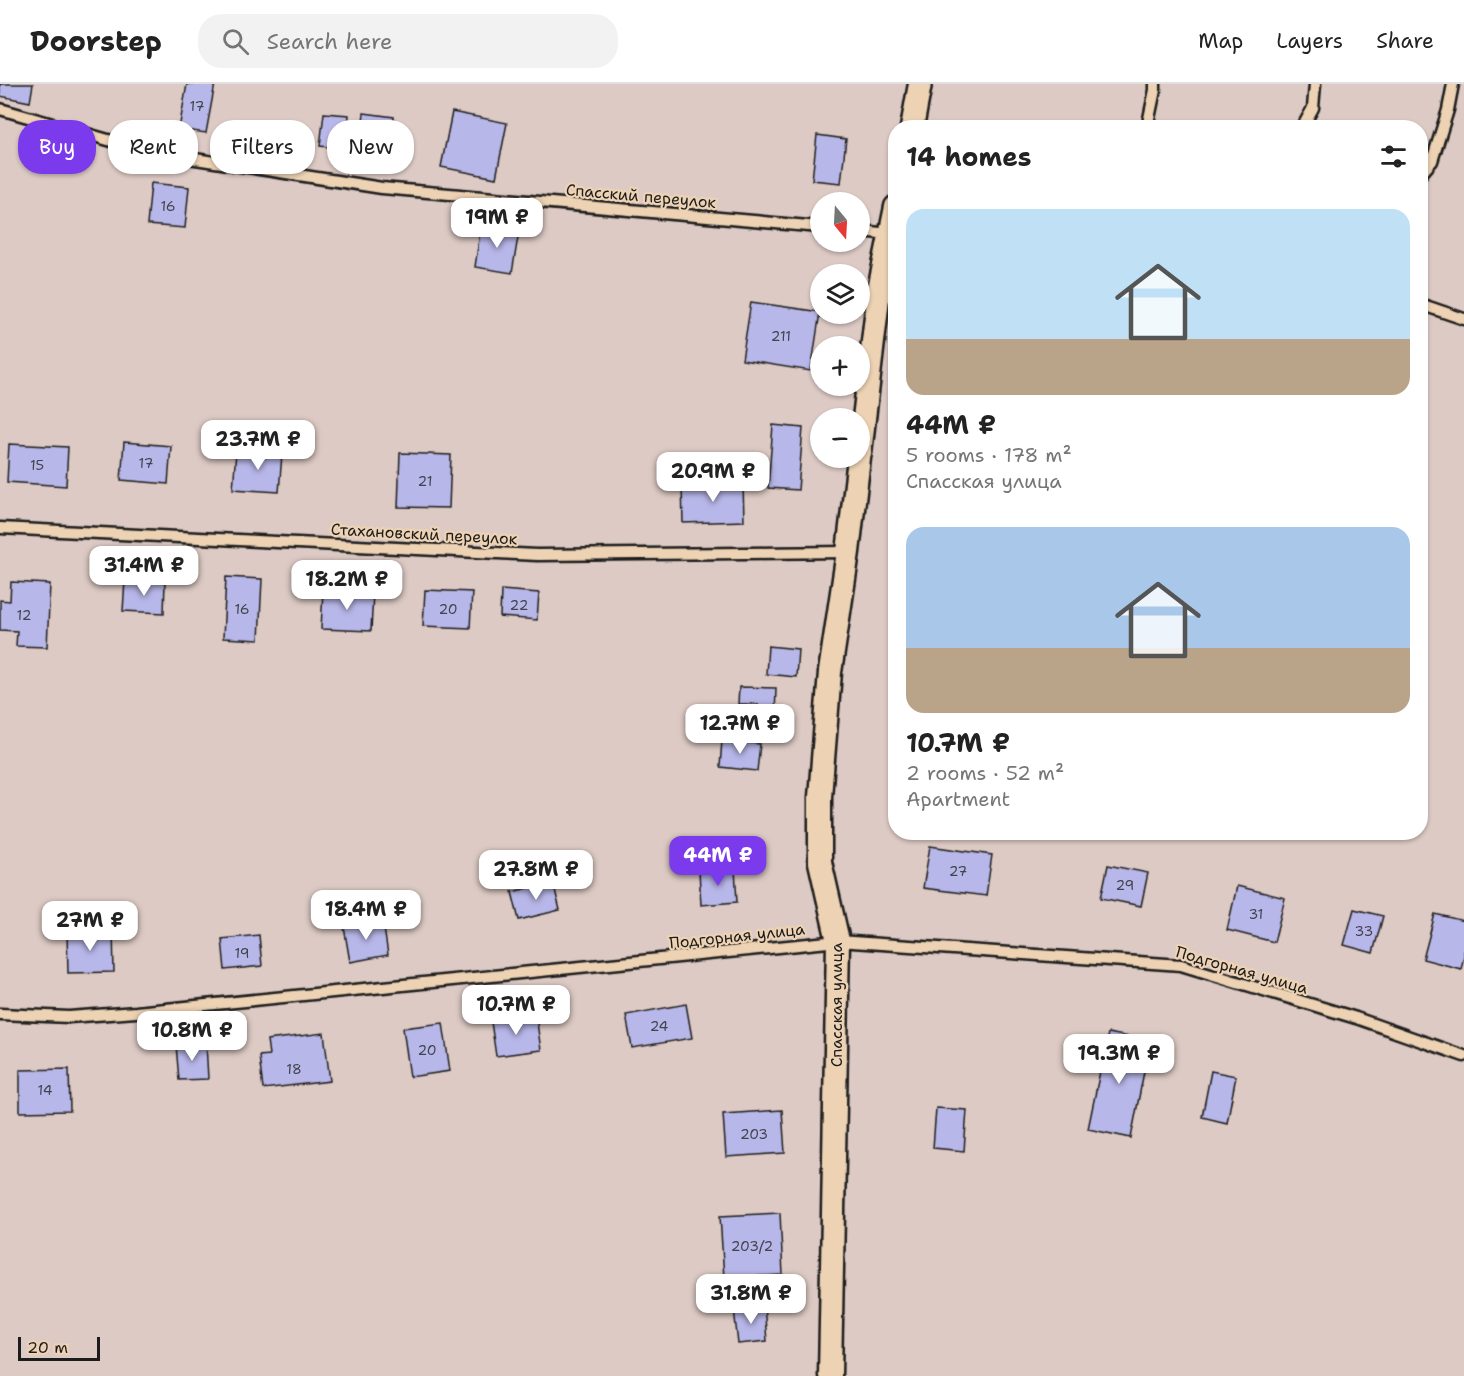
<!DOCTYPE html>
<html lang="en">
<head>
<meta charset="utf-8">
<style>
	:root { --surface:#fff; --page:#f2f2f2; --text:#222; --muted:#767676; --line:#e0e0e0; --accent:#7c3aed }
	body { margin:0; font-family:"Shantell Sans",sans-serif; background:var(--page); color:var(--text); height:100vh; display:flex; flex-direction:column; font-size:22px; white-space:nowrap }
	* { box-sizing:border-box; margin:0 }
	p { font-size:20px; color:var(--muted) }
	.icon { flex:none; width:33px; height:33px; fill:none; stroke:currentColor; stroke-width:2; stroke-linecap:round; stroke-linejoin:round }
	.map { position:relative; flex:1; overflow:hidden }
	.details { position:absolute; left:888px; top:36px; width:540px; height:720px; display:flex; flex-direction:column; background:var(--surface); border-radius:24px; box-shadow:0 2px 4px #0004 }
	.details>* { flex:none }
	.guide { position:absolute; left:18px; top:36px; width:570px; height:54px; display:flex; gap:12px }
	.needle { width:39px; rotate:162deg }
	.controls { position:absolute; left:810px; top:108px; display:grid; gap:12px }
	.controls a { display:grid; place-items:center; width:60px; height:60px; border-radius:50%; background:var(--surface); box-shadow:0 2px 4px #0004; font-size:30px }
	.scale { position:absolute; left:18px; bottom:15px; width:82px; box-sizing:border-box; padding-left:6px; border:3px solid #1c1c1c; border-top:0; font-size:16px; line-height:21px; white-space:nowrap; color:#1c1c1c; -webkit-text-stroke:4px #edd2b4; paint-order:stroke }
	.price { position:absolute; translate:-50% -51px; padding:0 14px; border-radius:12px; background:#fff; color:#222; font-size:20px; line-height:39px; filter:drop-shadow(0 2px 3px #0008) }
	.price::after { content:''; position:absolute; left:50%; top:36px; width:18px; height:14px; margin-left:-9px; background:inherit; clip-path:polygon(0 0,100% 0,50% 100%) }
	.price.on { background:var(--accent); color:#fff }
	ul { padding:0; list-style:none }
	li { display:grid; align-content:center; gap:12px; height:318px; padding:0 18px }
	li span { display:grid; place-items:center; height:186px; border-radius:18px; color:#555 }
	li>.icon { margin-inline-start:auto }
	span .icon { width:108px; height:108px; fill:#fffc; stroke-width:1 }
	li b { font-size:26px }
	h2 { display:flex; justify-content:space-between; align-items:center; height:72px; padding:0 18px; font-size:26px }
	.chip { padding:0 21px; border-radius:24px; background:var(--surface); box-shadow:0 2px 4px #0004; font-size:21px; line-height:54px }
	.chip.on { background:var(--accent); color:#fff }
	header { display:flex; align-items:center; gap:36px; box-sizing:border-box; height:84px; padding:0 30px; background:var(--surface); border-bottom:2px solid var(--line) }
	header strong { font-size:28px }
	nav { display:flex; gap:33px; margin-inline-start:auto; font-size:21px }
	.search { width:420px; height:54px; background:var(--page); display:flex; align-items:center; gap:15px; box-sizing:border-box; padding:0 21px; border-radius:24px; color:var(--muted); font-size:22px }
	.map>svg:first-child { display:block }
	.building { fill:#b8b7e9; stroke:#1c1c1c; stroke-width:1.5 }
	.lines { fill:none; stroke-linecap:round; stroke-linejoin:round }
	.service-casing { stroke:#1c1c1c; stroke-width:15 }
	.minor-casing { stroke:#1c1c1c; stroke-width:27 }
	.service { stroke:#edd2b4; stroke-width:10 }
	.minor { stroke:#edd2b4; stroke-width:22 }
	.labels { text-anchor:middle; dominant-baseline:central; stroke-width:4.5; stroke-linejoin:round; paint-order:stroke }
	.number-label { font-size:14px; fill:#43434f }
	.street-label { font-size:16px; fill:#1c1c1c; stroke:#edd2b4 }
</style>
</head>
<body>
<header>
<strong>Doorstep</strong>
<div class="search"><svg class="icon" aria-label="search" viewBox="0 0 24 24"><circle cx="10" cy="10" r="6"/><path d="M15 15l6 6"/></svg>Search here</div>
<nav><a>Map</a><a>Layers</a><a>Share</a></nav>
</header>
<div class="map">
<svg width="1464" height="1292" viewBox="0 0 1464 1292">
	<rect width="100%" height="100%" fill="#ddcac4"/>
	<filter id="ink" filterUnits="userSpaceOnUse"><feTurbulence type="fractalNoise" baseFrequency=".0167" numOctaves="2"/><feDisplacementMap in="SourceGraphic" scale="12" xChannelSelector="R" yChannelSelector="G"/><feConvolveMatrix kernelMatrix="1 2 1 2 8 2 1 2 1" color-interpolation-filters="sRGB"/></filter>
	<g filter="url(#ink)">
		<g class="building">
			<path d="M0,0H33L30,18L0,12Z"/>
			<path d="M187,0H215L206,49L179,45Z"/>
			<path d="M452,28L507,39L496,94L441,83Z"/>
			<path d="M324,29L349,31L346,65L320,62Z"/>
			<path d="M364,29L394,33L390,72L359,69Z"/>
			<path d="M817,51L846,55L841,99L812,96Z"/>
			<path d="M151,99L189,103L185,144L147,141Z"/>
			<path d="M481,141L519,147L512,189L475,183Z"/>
			<path d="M751,218L820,228L811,287L742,276Z"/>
			<path d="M773,341L803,344L798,406L768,404Z"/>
			<path d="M124,358L171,362L168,400L121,396Z"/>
			<path d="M9,360L68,363L66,402L7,398Z"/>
			<path d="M236,367L282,370L279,408L233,405Z"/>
			<path d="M400,369L451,371L449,424L398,423Z"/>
			<path d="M743,399L744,437L683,439L682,401Z"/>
			<path d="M226,493L262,495L259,556L223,554Z"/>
			<path d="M125,496L165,498L164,529L123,527Z"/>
			<path d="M11,498L50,500L47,563L16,562L17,547L0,546V516L10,517Z"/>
			<path d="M323,506L373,509L371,547L321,545Z"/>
			<path d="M425,506L472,508L470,544L423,542Z"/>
			<path d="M501,506L539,509L537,536L500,533Z"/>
			<path d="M768,562L798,565L796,593L766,590Z"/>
			<path d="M739,603L776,604L775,633H758V620H738Z"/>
			<path d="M722,656L760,660L757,687L720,683Z"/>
			<path d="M930,762L992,771L986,812L923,804Z"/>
			<path d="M1108,781L1148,789L1141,822L1101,814Z"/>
			<path d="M735,785L737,818L701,821L699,787Z"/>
			<path d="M553,798L560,826L519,836L512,808Z"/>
			<path d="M1237,802L1285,814L1274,858L1227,846Z"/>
			<path d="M1354,825L1383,832L1373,869L1344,861Z"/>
			<path d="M1435,830L1464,837V872L1461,885L1423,875Z"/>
			<path d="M383,837L388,871L350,878L344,843Z"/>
			<path d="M113,846L114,888L68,889L67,847Z"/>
			<path d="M259,851L262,882L225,886L222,855Z"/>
			<path d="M686,920L692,954L632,964L626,931Z"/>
			<path d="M536,932L541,966L496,972L491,938Z"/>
			<path d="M443,939L450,987L410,993L403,944Z"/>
			<path d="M324,949L330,997L263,1005L259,972L269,971L267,956Z"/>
			<path d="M1108,949L1150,957L1131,1054L1088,1045Z"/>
			<path d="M206,959L208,995L179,996L176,961Z"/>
			<path d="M69,985L70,1027L20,1028V986Z"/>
			<path d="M1211,987L1236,992L1227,1039L1202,1033Z"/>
			<path d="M936,1024L967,1026L964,1067L933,1064Z"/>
			<path d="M782,1026L785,1069L726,1073L723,1030Z"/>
			<path d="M780,1129L783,1191L724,1194L720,1132Z"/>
			<path d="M764,1222L767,1257L738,1260L734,1225Z"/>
		</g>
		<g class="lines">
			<g class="service-casing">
				<g id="service">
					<path d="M0,25L150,68L382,104L820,143"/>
					<path d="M1147,44L1155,6V0"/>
					<path d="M1302,44L1313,24L1315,0"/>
					<path d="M1420,91L1432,77L1448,26L1453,0"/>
					<path d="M860,147L890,150"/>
					<path d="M879,206L896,205"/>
					<path d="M1420,220L1464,235"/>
					<path d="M0,444L537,471L848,468"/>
					<path d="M0,930L69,933L136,928L838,857L1181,881L1356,934L1464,972"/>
				</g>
			</g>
			<g class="minor-casing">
				<g id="minor">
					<path d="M912,44L920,0"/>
					<path d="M860,369L879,206L896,123"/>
					<path d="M830,1292L838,857L820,778V713L830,588L848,468L859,374"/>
				</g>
			</g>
			<use href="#service" class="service"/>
			<use href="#minor" class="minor"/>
		</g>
	</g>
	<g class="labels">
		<g class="number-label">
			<text x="197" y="22">17</text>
			<text x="168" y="122">16</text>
			<text x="781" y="252">211</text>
			<text x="146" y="379">17</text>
			<text x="37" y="381">15</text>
			<text x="425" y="397">21</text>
			<text x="519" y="521">22</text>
			<text x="242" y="525">16</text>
			<text x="448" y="525">20</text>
			<text x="24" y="531">12</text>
			<text x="958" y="787">27</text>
			<text x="1125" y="801">29</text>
			<text x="1256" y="830">31</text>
			<text x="1364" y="847">33</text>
			<text x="242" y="869">19</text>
			<text x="659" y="942">24</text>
			<text x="427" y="966">20</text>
			<text x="294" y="985">18</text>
			<text x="45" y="1006">14</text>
			<text x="754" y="1050">203</text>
			<text x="752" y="1162">203/2</text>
		</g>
		<g class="street-label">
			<text transform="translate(641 112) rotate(5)">Спасский переулок</text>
			<text transform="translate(424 450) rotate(3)">Стахановский переулок</text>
			<text transform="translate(737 852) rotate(-6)">Подгорная улица</text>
			<text transform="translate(1242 886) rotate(16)">Подгорная улица</text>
			<text transform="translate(836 921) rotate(-90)">Спасская улица</text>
		</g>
	</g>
</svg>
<div class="controls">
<a><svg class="needle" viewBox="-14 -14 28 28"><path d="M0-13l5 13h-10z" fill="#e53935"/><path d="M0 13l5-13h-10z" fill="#767676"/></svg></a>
<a><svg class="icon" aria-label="layers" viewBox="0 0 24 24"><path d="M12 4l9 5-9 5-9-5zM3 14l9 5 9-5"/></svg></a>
<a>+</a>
<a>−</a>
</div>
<div class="scale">20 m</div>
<b class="price" style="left:497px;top:165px">19M ₽</b>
<b class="price" style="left:258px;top:387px">23.7M ₽</b>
<b class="price" style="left:713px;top:419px">20.9M ₽</b>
<b class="price" style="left:144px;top:513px">31.4M ₽</b>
<b class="price" style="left:347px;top:527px">18.2M ₽</b>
<b class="price" style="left:740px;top:671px">12.7M ₽</b>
<b class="price on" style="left:718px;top:803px">44M ₽</b>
<b class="price" style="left:536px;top:817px">27.8M ₽</b>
<b class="price" style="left:366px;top:857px">18.4M ₽</b>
<b class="price" style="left:90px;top:868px">27M ₽</b>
<b class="price" style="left:516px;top:952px">10.7M ₽</b>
<b class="price" style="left:192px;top:978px">10.8M ₽</b>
<b class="price" style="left:1119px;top:1001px">19.3M ₽</b>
<b class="price" style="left:751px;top:1241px">31.8M ₽</b>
<div class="guide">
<a class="chip on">Buy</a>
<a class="chip">Rent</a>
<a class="chip">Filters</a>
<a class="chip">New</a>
</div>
<section class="details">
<h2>14 homes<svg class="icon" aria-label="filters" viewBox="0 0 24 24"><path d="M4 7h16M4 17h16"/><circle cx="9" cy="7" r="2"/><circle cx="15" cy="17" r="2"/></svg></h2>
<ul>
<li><span style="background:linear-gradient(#bfe0f5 70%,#b9a48a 0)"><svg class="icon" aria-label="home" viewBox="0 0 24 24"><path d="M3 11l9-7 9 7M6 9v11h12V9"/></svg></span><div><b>44M ₽</b><p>5 rooms · 178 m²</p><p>Спасская улица</p></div></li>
<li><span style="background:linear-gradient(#a9c7e8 65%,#b9a48a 0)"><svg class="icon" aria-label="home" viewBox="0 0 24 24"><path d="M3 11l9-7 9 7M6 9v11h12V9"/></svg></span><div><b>10.7M ₽</b><p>2 rooms · 52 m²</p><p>Apartment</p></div></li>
</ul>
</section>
</div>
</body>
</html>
